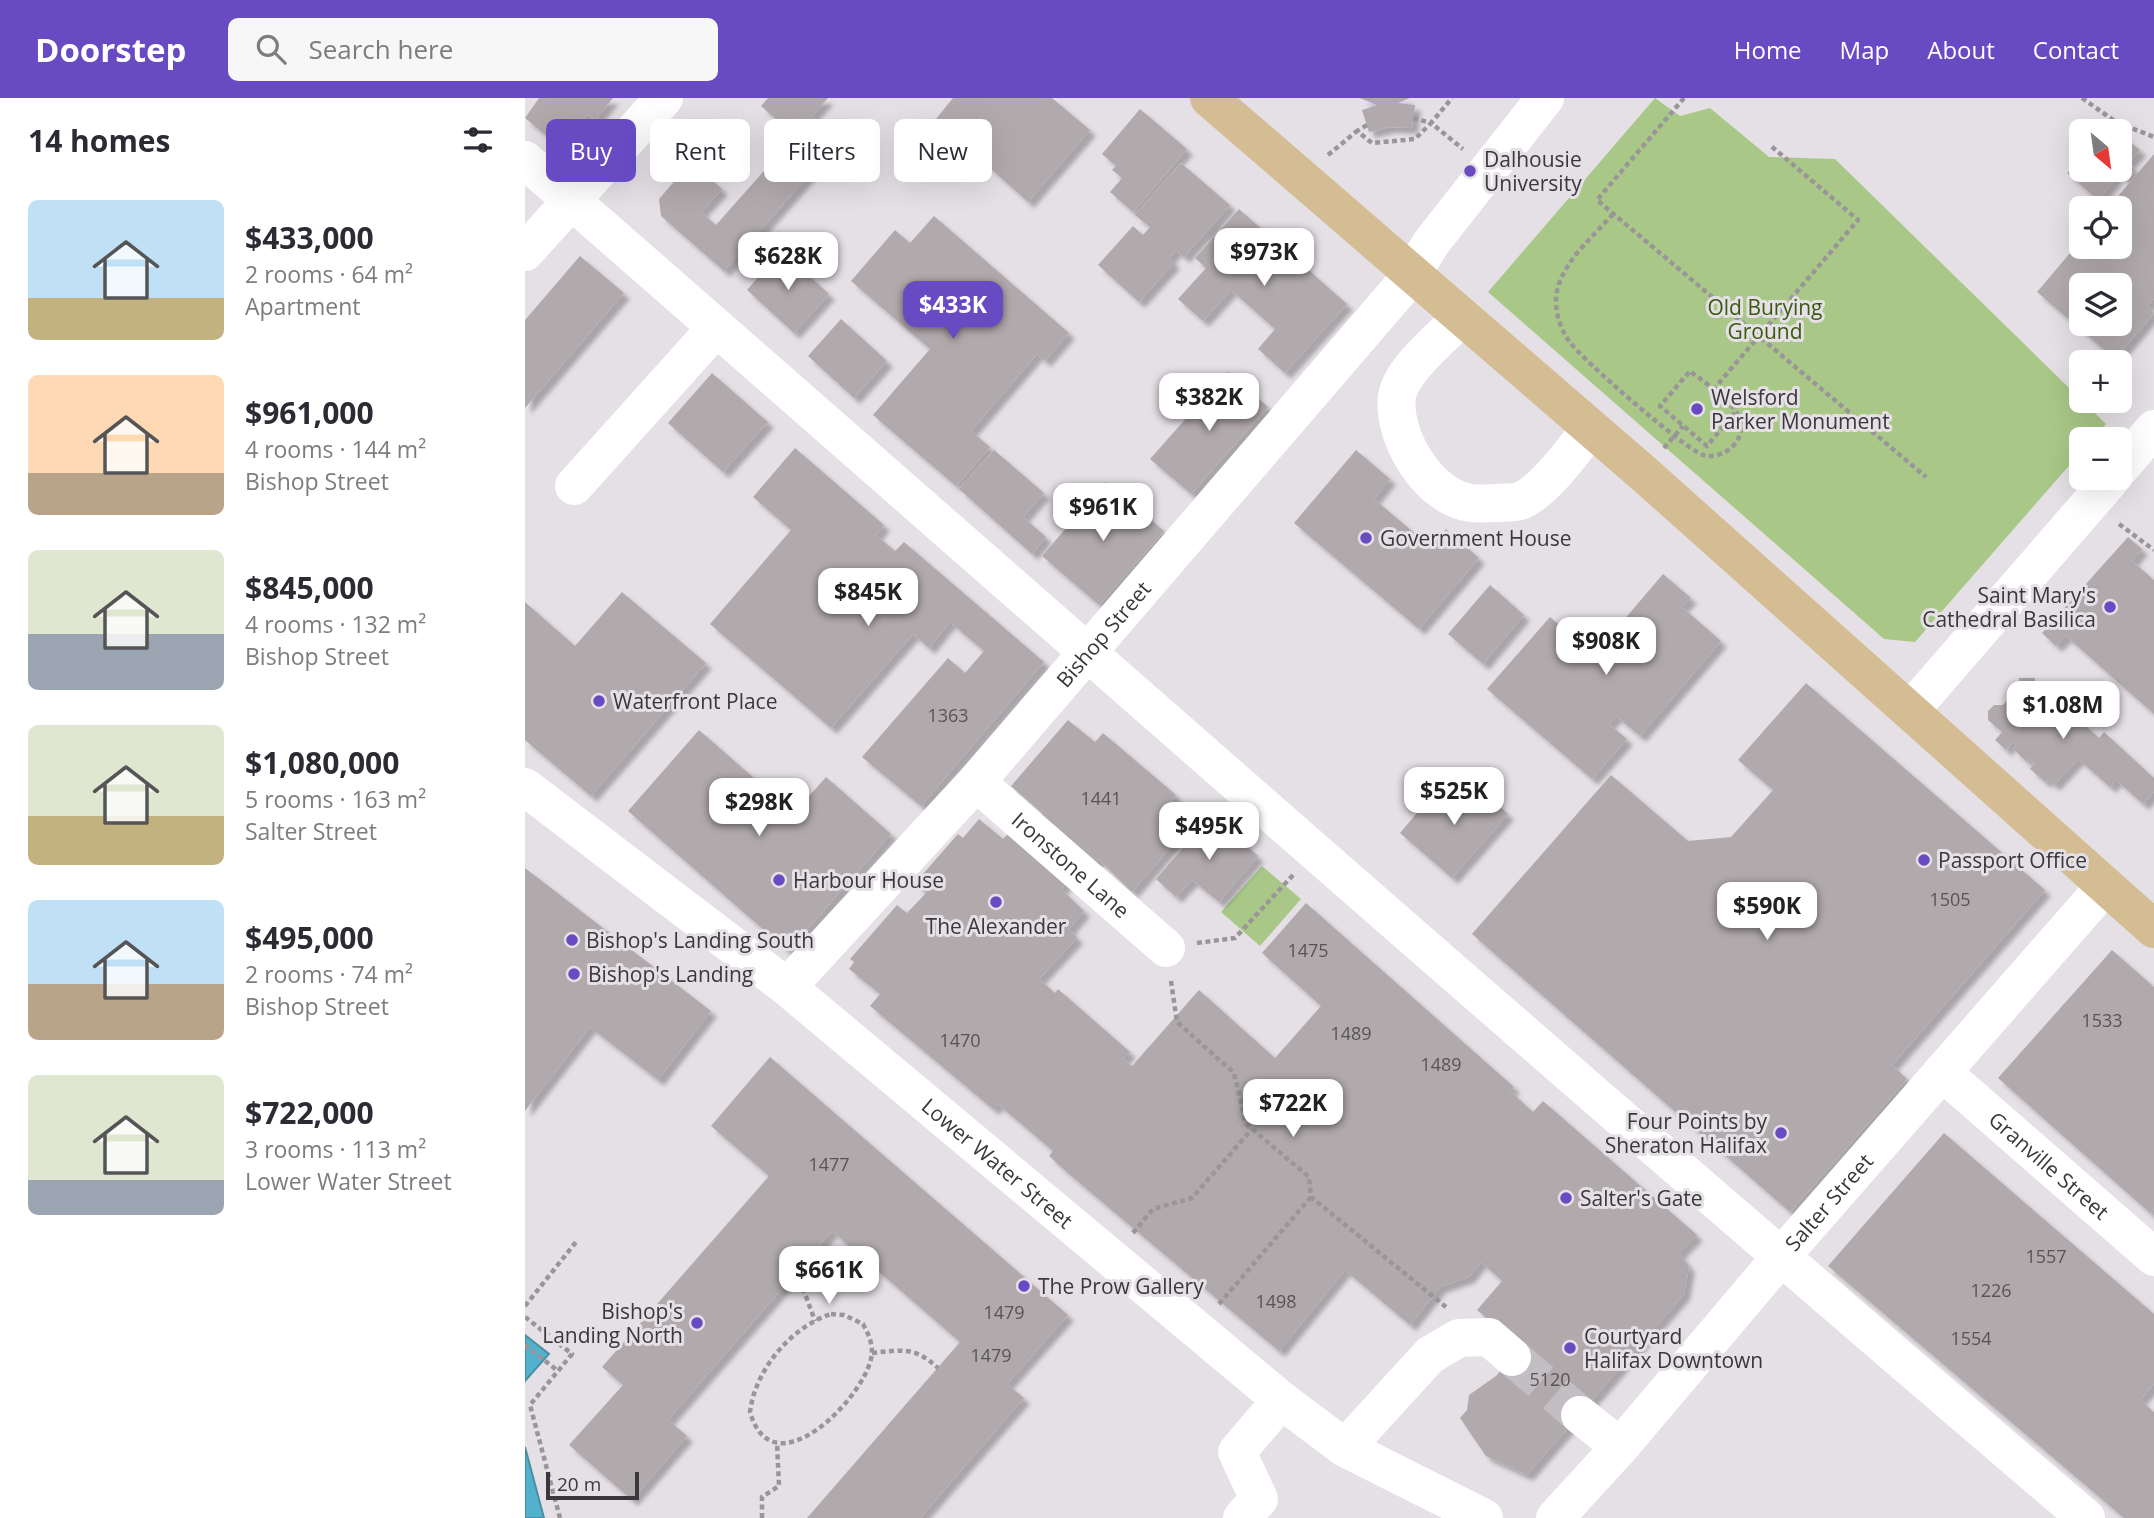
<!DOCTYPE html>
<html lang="en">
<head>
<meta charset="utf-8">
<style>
	:root { --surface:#fff; --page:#f7f7f7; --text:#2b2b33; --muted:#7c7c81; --accent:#684ac3 }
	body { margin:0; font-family:"Open Sans",sans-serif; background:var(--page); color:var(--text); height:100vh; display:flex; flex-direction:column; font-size:26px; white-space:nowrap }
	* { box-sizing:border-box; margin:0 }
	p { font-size:23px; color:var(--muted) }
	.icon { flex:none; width:38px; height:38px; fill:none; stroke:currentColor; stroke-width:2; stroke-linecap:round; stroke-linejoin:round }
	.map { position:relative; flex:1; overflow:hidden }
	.sheet { display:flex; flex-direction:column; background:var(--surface); width:525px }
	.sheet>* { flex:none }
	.banner { position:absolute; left:21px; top:21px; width:665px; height:63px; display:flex; gap:14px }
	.needle { width:46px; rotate:151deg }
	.controls { position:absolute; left:1544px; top:21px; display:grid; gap:14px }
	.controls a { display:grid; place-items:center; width:63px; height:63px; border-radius:10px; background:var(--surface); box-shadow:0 7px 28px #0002; font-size:35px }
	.scale { position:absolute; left:21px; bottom:18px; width:93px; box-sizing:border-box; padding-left:7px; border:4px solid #3a383a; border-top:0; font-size:19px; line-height:24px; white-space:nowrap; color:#3a383a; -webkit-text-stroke:5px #e5e0e6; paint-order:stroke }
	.price { position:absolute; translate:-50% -60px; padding:0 16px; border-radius:14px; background:#fff; color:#222; font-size:23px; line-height:46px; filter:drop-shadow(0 2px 4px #0008) }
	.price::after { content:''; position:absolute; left:50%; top:42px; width:21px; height:16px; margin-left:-10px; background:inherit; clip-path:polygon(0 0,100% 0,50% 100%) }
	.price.active { background:var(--accent); color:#fff }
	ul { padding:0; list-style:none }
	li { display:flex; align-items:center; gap:21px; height:175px; padding:0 28px }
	li span { display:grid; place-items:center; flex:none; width:196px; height:140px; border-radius:10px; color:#555 }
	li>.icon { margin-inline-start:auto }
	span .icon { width:84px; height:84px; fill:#fffc; stroke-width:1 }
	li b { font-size:30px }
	h2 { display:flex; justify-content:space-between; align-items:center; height:84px; padding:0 28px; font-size:30px }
	.tag { padding:0 24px; border-radius:10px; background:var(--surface); box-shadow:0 7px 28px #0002; font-size:24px; line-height:63px }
	.tag.active { background:var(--accent); color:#fff }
	header { display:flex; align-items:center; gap:42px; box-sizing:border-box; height:98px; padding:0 35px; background:var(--accent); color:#fff }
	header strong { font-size:33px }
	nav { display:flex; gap:38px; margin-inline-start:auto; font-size:24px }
	.search { width:490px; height:63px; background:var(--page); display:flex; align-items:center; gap:18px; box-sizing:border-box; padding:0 24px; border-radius:10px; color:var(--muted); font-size:26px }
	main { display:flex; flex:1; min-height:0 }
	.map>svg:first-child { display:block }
	.green { fill:#a9c887 }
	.water { fill:#52b2ce; stroke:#4b8da2; stroke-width:2 }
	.building { fill:#b1aaac; fill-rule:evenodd; filter:url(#shadow) }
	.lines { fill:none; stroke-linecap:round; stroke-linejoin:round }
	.minor-tunnel { stroke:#c3bec4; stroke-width:38; stroke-dasharray:38 19; stroke-linecap:butt }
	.path { stroke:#999599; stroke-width:4.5; stroke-dasharray:5 3.5; stroke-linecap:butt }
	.minor { stroke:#fff; stroke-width:38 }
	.major { stroke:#d4bc93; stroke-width:38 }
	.poi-dot { fill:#684ac3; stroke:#e5e0e6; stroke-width:2.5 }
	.labels { text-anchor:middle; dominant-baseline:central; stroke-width:6; stroke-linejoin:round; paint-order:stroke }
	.number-label { font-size:18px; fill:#585456 }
	.poi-label { font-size:21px; fill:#3a383a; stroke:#e5e0e6; text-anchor:start }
	.park-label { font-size:21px; fill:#3b580f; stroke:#e5e0e6 }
	.street-label { font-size:21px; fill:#3a383a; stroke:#e5e0e6 }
</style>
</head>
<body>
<header>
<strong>Doorstep</strong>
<div class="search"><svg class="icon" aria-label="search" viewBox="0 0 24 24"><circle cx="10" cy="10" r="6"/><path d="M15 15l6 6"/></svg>Search here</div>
<nav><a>Home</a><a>Map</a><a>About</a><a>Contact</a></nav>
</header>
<main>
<section class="sheet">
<h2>14 homes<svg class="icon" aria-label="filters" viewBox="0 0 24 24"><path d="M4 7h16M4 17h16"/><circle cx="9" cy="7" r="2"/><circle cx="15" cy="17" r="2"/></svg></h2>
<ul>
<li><span style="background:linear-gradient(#bfe0f5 70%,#c2b280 0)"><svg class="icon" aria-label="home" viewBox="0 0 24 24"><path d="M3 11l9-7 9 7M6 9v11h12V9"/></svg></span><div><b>$433,000</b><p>2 rooms · 64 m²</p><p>Apartment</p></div></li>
<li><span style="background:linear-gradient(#ffd9b3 70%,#b9a48a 0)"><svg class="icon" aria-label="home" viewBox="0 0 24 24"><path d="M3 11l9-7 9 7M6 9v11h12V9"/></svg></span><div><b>$961,000</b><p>4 rooms · 144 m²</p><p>Bishop Street</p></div></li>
<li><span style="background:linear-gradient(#dfe7d0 60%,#9aa5b1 0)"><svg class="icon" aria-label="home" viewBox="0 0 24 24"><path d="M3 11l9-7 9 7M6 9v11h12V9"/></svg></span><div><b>$845,000</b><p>4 rooms · 132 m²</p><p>Bishop Street</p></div></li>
<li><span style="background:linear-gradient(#dfe7d0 65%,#c2b280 0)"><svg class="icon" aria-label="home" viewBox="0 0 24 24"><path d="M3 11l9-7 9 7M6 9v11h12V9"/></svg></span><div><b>$1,080,000</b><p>5 rooms · 163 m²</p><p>Salter Street</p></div></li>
<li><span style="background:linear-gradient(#bfe0f5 60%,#b9a48a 0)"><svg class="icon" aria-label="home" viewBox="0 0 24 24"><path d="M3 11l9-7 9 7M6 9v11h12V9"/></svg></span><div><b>$495,000</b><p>2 rooms · 74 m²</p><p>Bishop Street</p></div></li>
<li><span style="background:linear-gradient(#dfe7d0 75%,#9aa5b1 0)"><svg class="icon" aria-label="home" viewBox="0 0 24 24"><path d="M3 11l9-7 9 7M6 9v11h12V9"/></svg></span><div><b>$722,000</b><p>3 rooms · 113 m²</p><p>Lower Water Street</p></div></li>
</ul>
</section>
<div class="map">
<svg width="1629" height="1420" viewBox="0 0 1629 1420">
	<defs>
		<filter id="shadow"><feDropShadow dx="6" dy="6" stdDeviation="2" flood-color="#0004"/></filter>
	</defs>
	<rect width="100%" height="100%" fill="#e5e0e6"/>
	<g class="green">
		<path d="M1130,0L1155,18L1185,10L1244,59L1310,61L1581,326L1567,341H1556V354L1390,544L1359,541L963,194Z"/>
		<path d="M737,768L776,801L735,848L696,814Z"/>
	</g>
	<g class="water">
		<path d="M0,1237L24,1256L0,1283Z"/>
		<path d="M0,1349L19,1420H0Z"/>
	</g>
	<g class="building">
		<path d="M14,0H88L70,22L63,16L35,49L0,20Z"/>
		<path d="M243,0H303L287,18L315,42L199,173L136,118L134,101L166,64L197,91L176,114L191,127L270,38L236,8Z"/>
		<path d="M428,0H527L565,32L503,104L411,21Z"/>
		<path d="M835,0H885L873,5L890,7L887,30L865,29L844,34L837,12L852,7Z"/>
		<path d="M615,11L662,51L608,114L585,94L597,80L587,72L591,68L577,56Z"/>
		<path d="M1594,35L1615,52L1603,66L1611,72L1602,83L1594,76L1573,102L1542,75L1556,59V72H1594Z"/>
		<path d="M1629,56V201L1622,207L1629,215L1590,261L1512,194L1556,142V149H1594V110H1583ZM1556,187H1594V226H1556Z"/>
		<path d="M656,65L705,107L659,159L651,152L644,160L649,165L614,204L573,167L608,128L618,137L625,129L610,117Z"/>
		<path d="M714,111L822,206L760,275L733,251L750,231L706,192L678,223L653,201L681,170L670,160Z"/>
		<path d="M409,118L544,235L520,263L512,256L446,333L465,349L431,388L348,317L405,251L326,183L370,132L385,145Z"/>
		<path d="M256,153L304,196L269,235L222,192Z"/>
		<path d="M55,158L99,195L0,310V222Z"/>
		<path d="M316,221L362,263L329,300L283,258Z"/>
		<path d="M702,274L743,309L666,396L625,361Z"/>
		<path d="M187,275L243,324L198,374L143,325Z"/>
		<path d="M270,350L359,427L351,437L370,453L379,444L519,564L396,708L337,659L423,560L440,575L459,553L425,524L404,550L388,536L306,630L185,526L266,432L228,399Z"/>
		<path d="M469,352L519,395L498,419L521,439L507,456L434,391Z"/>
		<path d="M831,352L865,381L849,401L906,449L921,431L954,460L894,531L769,425Z"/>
		<path d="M581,384L639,433L574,507L517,458Z"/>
		<path d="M1603,439L1617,451L1607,463L1629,482V616L1541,538L1531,548L1517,535Z"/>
		<path d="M1138,476L1166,500L1157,509L1196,543L1115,638L1091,618L1084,626L1102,641L1067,681L962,591L1025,519L1069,557Z"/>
		<path d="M965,487L999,517L958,566L923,536Z"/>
		<path d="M97,494L181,565L66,698L0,642V504L50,548Z"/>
		<path d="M1494,580H1510V589L1517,596L1525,588L1551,611L1547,616L1574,640L1579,634L1629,680V694L1618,706L1591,682L1585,689L1553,661L1529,687L1523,681L1520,684L1505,671L1510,665L1505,661L1502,664L1488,651L1492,648L1488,644L1481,652L1470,642L1477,634L1463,622V613L1469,607H1478L1494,590Z"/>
		<path d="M1281,585L1520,792L1367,967L1382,981L1265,1114L947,836L1086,677L1163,743L1206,739L1248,692L1213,662Z"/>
		<path d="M543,622L570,644L578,635L651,697L646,703L667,721L663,725L665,727L607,794L573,761L568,768L512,720L517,715L486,688Z"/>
		<path d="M174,632L269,715L301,679L366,736L263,853L103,713Z"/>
		<path d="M946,683L983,716L927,780L875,735L912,691L928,705Z"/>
		<path d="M686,717L733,758L694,804L667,782L651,799L631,781Z"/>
		<path d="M454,721L478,741L490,729L547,778L536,791L559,813L544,831L552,840L514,881L530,895L533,891L605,954L598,961L607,968L674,892L750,960L796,908L737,855L781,805L989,989L985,993L1008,1014L1018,1003L1172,1137L1154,1155L1164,1169L1159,1196L1002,1377L961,1358L935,1320L942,1312L944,1297L971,1278L995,1249L952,1212L977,1183L956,1164L944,1179L915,1189L885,1227L820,1172L754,1253L544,1076L524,1058L528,1053L473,1006L468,1011L345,908L355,896L324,871L329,864L325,861L372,807L382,815L401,795L390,785L433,736L438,740Z"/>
		<path d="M0,770L186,913L133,982L65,929L0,1013Z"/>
		<path d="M1587,852L1629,889V1111L1625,1115L1473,980Z"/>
		<path d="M245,959L543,1217L482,1286L499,1300L395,1420H282L435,1244L307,1133L143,1322L162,1338L107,1402L44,1347L98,1287L77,1269L244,1078L186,1028Z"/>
		<path d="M1419,1035L1629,1216V1286L1615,1302L1629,1314V1420H1599L1303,1168Z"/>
	</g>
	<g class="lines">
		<path class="minor-tunnel" d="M987,1259L1055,1317"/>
		<g class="path">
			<path d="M1159,0L1072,102L1401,379"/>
			<path d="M1557,0L1591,24L1629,39"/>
			<path d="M888,20L906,25L927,0"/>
			<path d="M842,27L832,33L847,45L890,41L906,25L938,51"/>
			<path d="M803,57L832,33"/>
			<path d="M1088,116C1067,140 1031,169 1031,203C1031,217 1036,232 1044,243C1056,261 1160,351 1178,357C1187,360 1200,356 1207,349C1237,319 1186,290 1165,273L1135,308L1182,348L1212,312"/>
			<path d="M1188,292L1333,122L1246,48"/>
			<path d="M1139,350L1158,328"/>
			<path d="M1594,426L1629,452"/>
			<path d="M672,845L710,840L768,777"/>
			<path d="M646,883L652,924L709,975L721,1026L784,1079L786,1099L921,1209"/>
			<path d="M608,1135L628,1111L667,1100L727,1031"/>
			<path d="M272,1174L290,1223"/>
			<path d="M694,1206L786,1099"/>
			<path d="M0,1208L51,1144"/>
			<path d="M306,1216L319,1217L338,1226C344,1237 349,1248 346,1261C336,1304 247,1392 225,1314C230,1272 266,1229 306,1216Z"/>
			<path d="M0,1219L47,1256L5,1307L35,1420"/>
			<path d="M0,1247L33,1273"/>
			<path d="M347,1255C377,1252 389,1248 413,1270"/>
			<path d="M237,1420V1399L254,1388L252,1345"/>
		</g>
		<g class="minor">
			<path d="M0,62C520,516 1036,973 1561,1420"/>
			<path d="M0,154L139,0"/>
			<path d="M936,220C917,239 875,273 872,299C867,339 904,400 946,405C955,406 965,405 973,405C979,404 989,405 995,403C1020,393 1049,351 1066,330"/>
			<path d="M1594,371L1629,331"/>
			<path d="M49,388L191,230"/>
			<path d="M1385,613L1587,380"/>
			<path id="s1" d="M451,684L641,850"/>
			<path id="s2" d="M0,689L262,889L756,1302L820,1350L959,1420"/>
			<path id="s3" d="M262,889L451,684L887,177L906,145L1020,0"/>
			<path id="s4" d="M1417,974L1629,1159"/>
			<path d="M1055,1317L1095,1349"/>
			<path d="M820,1350L905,1257L934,1240L964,1239L987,1259"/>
			<path d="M717,1420L734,1401L712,1354L756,1302"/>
			<path id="s5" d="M1030,1420L1095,1349L1260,1154L1580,788"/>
		</g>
		<path class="major" d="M684,0L1118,375L1629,831"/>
	</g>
	<g class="poi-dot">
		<circle cx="945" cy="73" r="7"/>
		<circle cx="1172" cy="311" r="7"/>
		<circle cx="841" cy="440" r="7"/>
		<circle cx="1585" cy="509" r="7"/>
		<circle cx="74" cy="603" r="7"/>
		<circle cx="1399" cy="762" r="7"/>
		<circle cx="254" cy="782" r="7"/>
		<circle cx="471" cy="804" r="7"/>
		<circle cx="47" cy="842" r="7"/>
		<circle cx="49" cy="876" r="7"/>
		<circle cx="1256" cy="1035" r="7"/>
		<circle cx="1041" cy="1100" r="7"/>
		<circle cx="499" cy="1188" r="7"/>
		<circle cx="172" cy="1225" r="7"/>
		<circle cx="1045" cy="1250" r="7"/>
	</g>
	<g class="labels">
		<g class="number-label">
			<text x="423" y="617">1363</text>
			<text x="576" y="700">1441</text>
			<text x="1425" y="801">1505</text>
			<text x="783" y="852">1475</text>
			<text x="1577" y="922">1533</text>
			<text x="826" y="935">1489</text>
			<text x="435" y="942">1470</text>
			<text x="916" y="966">1489</text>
			<text x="304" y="1066">1477</text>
			<text x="1521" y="1158">1557</text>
			<text x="1466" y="1192">1226</text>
			<text x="751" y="1203">1498</text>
			<text x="479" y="1214">1479</text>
			<text x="1446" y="1240">1554</text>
			<text x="466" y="1257">1479</text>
			<text x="1025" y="1281">5120</text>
		</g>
		<g class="poi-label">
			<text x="959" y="61">Dalhousie<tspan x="959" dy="24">University</tspan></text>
			<text x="1186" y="299">Welsford<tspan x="1186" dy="24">Parker Monument</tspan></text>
			<text x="855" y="440">Government House</text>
			<text x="1571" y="497" text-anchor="end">Saint Mary's<tspan x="1571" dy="24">Cathedral Basilica</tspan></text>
			<text x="88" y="603">Waterfront Place</text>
			<text x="1413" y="762">Passport Office</text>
			<text x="268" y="782">Harbour House</text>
			<text x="471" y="828" text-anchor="middle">The Alexander</text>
			<text x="61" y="842">Bishop's Landing South</text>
			<text x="63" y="876">Bishop's Landing</text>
			<text x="1242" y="1023" text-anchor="end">Four Points by<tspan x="1242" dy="24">Sheraton Halifax</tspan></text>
			<text x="1055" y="1100">Salter's Gate</text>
			<text x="513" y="1188">The Prow Gallery</text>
			<text x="158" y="1213" text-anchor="end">Bishop's<tspan x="158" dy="24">Landing North</tspan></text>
			<text x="1059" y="1238">Courtyard<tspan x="1059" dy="24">Halifax Downtown</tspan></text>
		</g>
		<g class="park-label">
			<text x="1240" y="209">Old Burying<tspan x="1240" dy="24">Ground</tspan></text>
		</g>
		<g class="street-label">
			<text stroke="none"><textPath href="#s3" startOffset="474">Bishop Street</textPath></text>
			<text stroke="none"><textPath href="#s1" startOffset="126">Ironstone Lane</textPath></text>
			<text stroke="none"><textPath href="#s2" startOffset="604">Lower Water Street</textPath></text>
			<text stroke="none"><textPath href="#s4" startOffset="142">Granville Street</textPath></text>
			<text stroke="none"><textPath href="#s5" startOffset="418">Salter Street</textPath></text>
		</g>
	</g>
</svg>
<div class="controls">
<a><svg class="needle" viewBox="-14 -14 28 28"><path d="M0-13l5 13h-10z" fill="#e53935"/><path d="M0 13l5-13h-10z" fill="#7c7c81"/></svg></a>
<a><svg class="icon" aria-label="locate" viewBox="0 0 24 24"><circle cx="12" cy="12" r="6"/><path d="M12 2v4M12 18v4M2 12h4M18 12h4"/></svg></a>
<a><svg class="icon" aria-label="layers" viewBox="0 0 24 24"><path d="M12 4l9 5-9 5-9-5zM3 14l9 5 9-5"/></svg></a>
<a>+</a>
<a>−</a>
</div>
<div class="scale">20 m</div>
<b class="price" style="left:739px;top:190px">$973K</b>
<b class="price" style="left:263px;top:194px">$628K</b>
<b class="price active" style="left:428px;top:243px">$433K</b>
<b class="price" style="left:684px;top:335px">$382K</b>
<b class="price" style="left:578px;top:445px">$961K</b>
<b class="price" style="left:343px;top:530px">$845K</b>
<b class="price" style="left:1081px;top:579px">$908K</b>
<b class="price" style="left:1538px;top:643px">$1.08M</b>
<b class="price" style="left:929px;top:729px">$525K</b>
<b class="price" style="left:234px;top:740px">$298K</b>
<b class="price" style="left:684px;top:764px">$495K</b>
<b class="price" style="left:1242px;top:844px">$590K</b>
<b class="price" style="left:768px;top:1041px">$722K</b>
<b class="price" style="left:304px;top:1208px">$661K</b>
<div class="banner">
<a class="tag active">Buy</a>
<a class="tag">Rent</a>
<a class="tag">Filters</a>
<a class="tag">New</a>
</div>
</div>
</main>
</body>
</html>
